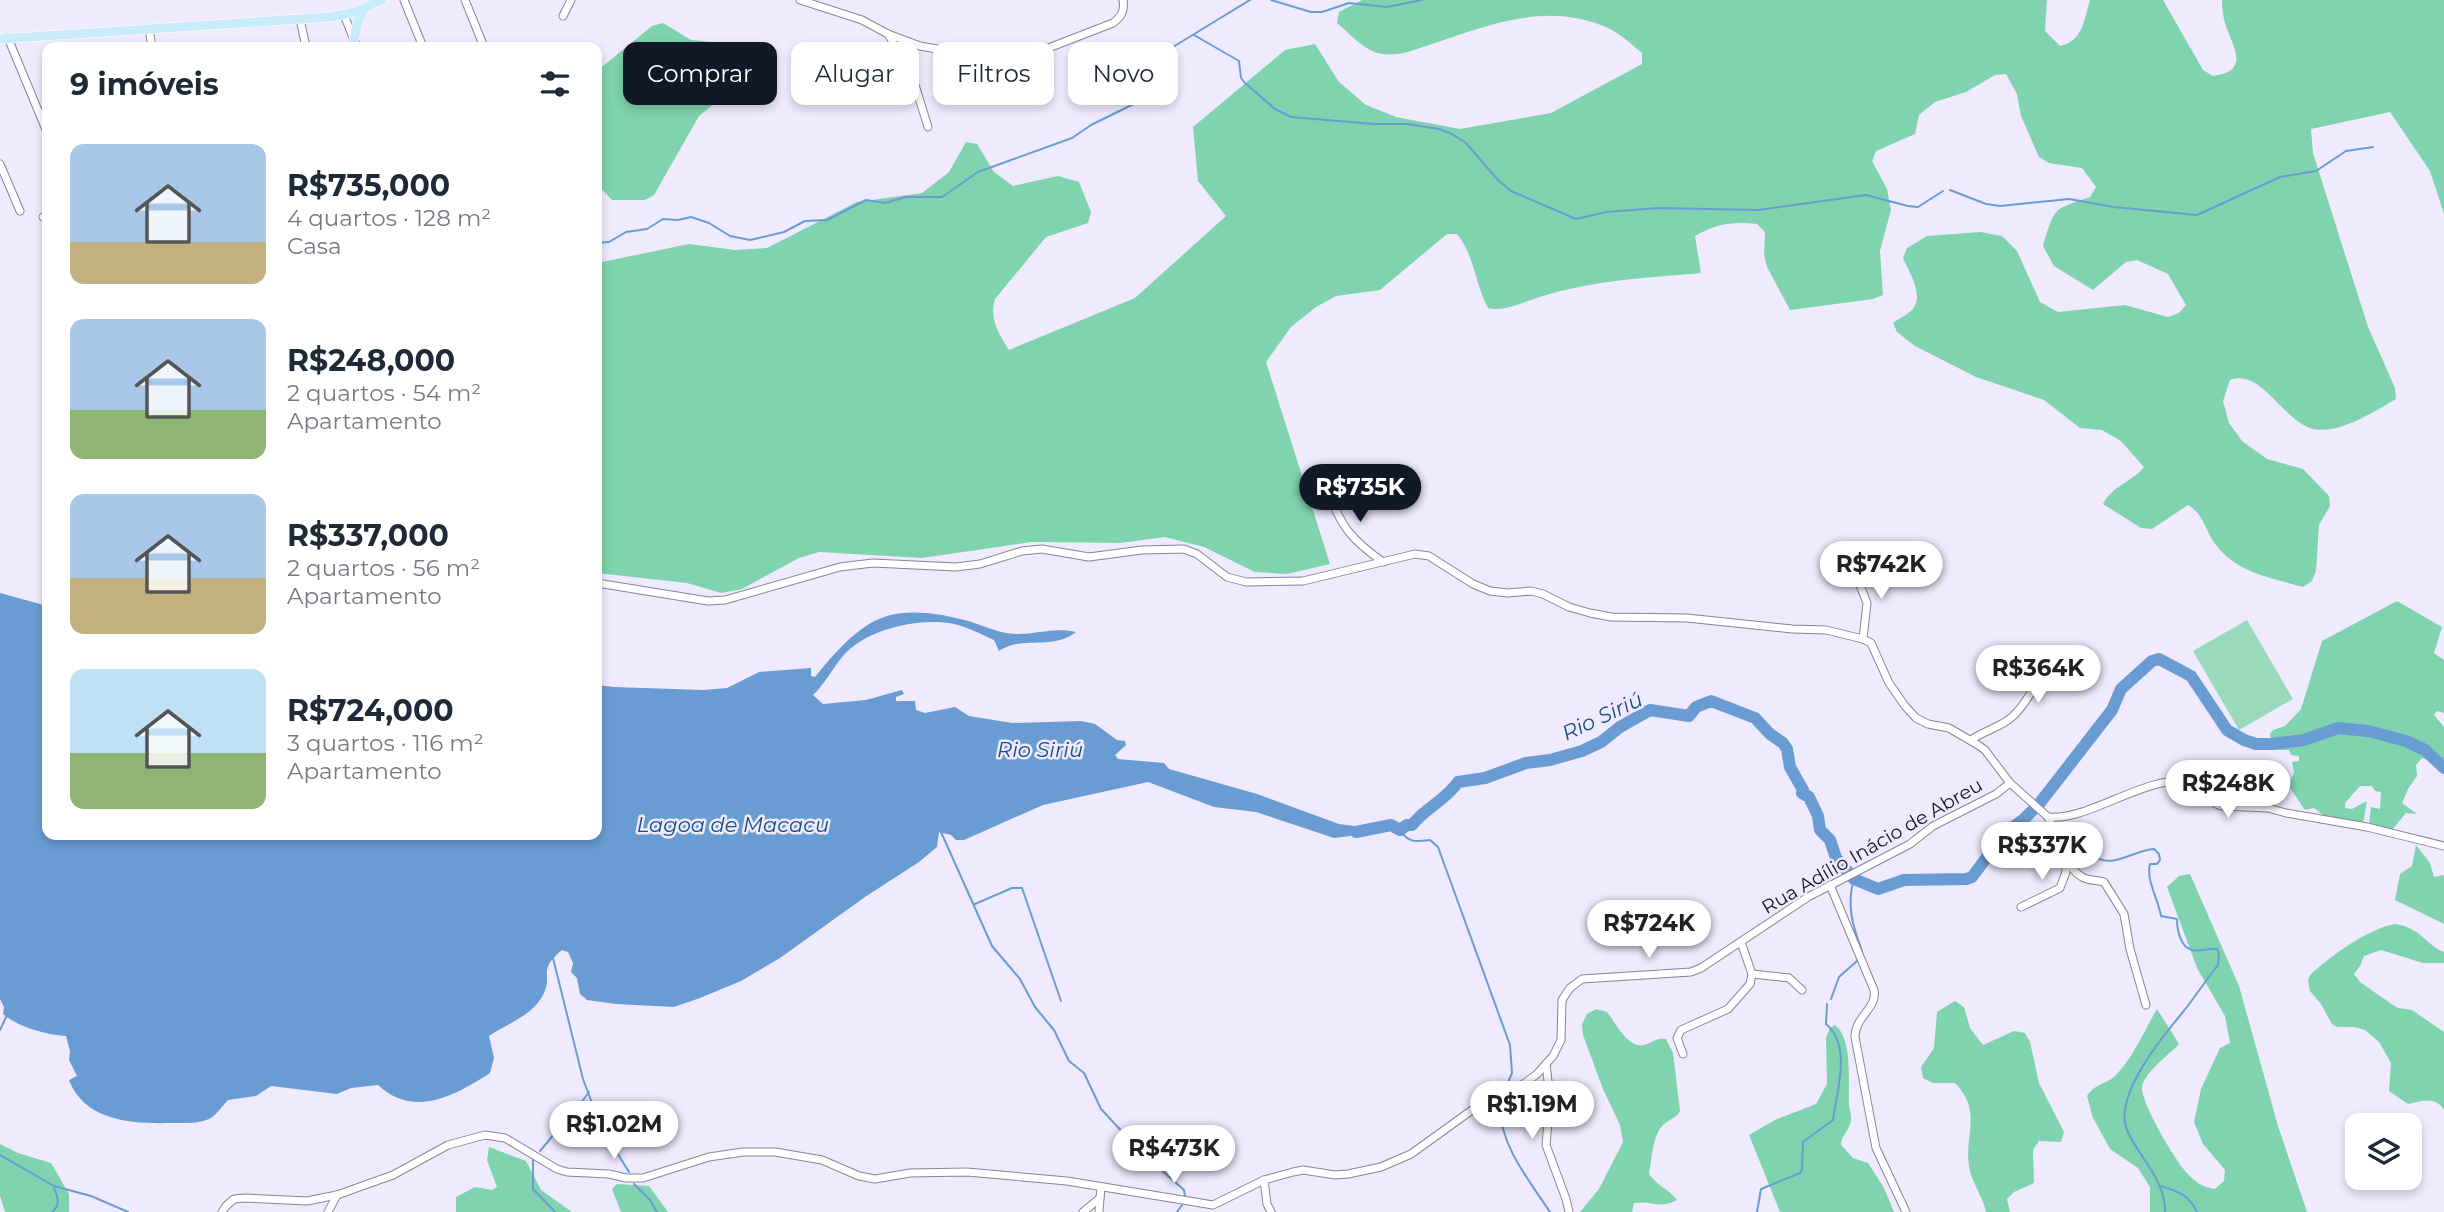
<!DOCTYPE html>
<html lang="pt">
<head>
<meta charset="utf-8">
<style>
	:root { --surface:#fff; --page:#f2f2f3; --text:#1f2937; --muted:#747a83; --accent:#111827 }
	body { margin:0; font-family:Montserrat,sans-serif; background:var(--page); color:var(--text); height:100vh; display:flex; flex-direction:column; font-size:26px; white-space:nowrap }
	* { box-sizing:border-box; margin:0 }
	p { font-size:23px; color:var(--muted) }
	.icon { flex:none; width:38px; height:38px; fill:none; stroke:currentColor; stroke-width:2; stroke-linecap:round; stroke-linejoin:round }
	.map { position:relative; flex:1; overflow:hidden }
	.panel { position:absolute; left:42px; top:42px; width:560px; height:798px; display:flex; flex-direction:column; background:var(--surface); border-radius:14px; box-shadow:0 4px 10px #0003 }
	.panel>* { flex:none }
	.top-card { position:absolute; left:623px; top:42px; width:665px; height:63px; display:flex; gap:14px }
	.controls { position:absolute; left:2345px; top:1113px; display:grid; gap:14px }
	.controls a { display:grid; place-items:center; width:77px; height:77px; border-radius:14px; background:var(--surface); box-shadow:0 4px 10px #0003; font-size:35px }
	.price { position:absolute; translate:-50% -60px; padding:0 16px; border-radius:24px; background:#fff; color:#222; font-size:23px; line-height:46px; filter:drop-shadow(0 2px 4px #0008) }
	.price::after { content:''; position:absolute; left:50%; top:42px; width:21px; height:16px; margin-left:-10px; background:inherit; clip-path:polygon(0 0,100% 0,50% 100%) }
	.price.active { background:var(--accent); color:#fff }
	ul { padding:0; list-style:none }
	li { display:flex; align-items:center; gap:21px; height:175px; padding:0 28px }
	li span { display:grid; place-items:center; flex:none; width:196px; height:140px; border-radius:14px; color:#555 }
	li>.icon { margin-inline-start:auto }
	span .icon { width:84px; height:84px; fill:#fffc; stroke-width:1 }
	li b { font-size:30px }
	h2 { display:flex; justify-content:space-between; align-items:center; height:84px; padding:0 28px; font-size:30px }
	.chip { padding:0 24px; border-radius:14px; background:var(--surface); box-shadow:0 4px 10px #0003; font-size:24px; line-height:63px }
	.chip.active { background:var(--accent); color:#fff }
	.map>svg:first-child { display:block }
	.green { fill:#98dabb }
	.forest { fill:#7fd3ae }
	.water { fill:#6a9cd4 }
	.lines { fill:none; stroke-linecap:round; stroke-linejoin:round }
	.stream { stroke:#6a9cd4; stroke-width:2 }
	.river { stroke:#6a9cd4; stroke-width:12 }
	.minor-casing { stroke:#898497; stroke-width:9 }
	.major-casing { stroke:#fff; stroke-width:10 }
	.minor { stroke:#fff; stroke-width:7 }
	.major { stroke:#c7ebf9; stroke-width:9 }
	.labels { text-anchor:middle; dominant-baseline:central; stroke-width:5; stroke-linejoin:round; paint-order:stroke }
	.street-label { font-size:19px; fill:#19171e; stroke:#efeafe }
	.water-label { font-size:21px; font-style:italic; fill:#1a4f83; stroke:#efeafe }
</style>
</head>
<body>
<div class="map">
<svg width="2444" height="1212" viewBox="0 0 2444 1212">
	<rect width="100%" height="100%" fill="#efeafe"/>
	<path class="green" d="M2247,620L2293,699L2239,730L2193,651Z"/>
	<g class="forest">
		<path d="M1362,0H2047L2045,31L2060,46C2083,41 2084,20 2090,0H2163L2203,70L2213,76C2252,71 2232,46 2225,23C2223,16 2222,8 2222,0H2444V214L2430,171L2390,112L2311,129L2313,153L2368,327L2395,388L2396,399C2375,411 2336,437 2310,428C2282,418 2260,368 2230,380L2223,401L2229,423L2242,441L2267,459L2303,469L2329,496L2330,506L2319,525L2316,571L2312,581L2303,587C2272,578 2237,573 2216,545C2205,531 2204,514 2188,505L2152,529L2141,528L2103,504C2112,486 2132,482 2144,467L2121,441L2102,430L2080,428L2044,400L1976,377L1915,346L1897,332L1893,323C1898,319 1907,315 1912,310C1925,296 1909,272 1903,258L1907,248L1927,236L1981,232L2002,236L2017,251L2040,302L2058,312L2125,305L2168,317L2179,313L2186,305L2168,274L2137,260L2126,262L2093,290L2054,266L2043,246C2055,208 2051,210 2090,197L2096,187L2082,168L2049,163L2039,157L2021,116L2017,94L2006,74L1995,75L1966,92L1935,102L1919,115L1915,134L1876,151L1872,161L1887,189L1891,210L1880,251L1883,295L1873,299L1790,310L1767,267L1764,255L1765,232L1757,224C1734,221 1714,224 1695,236L1701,273C1647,278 1592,280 1540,297C1523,302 1505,312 1488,308C1475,284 1474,254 1457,234H1447L1380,290L1336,296L1316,307L1291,327L1266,362L1330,564L1287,574L1255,572L1204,547L1165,537L1121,543L1032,542L922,558L819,552L799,558L742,589L721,593L687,583L597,573V263L689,244L735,250L767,248L857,202L922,193L949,172L966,142L977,144L994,172L1013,186L1058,176L1079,182L1091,212L1088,223L1046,237L995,299C989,319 999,334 1009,350L1135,298L1226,216L1198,181L1193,127L1285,50L1315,44L1339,82L1366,105L1396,117L1460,129L1551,113L1642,64V53C1632,45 1623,36 1612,30C1551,0 1492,24 1432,44C1413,50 1395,59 1375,52C1362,48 1348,32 1337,23L1339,12Z"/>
		<path d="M663,23L691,40L713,42L734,79L732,89L699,116L654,195L645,200H612L597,184V71L652,26Z"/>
		<path d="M2397,601L2442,627L2434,653L2444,660V713L2437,711L2434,715L2444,727V773L2437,763L2422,758L2416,765L2417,776L2408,789L2402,803L2417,814L2406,813L2392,830L2369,824L2371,807L2380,809L2381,792L2375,791L2372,786H2360L2345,803V808L2352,809L2367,801L2363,824L2324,816L2314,808L2305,810L2288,785L2294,773L2292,762L2299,761V756L2291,755L2289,750H2272L2270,734L2273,730L2285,726L2301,709L2322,641Z"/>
		<path d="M2416,845L2430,863L2434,877L2444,875V924L2395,900L2400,874L2412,866Z"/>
		<path d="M2190,874L2239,986L2278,1126L2307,1212H2150V1187L2138,1168L2110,1149L2093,1118L2087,1096C2096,1083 2104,1085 2114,1077C2132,1060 2144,1031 2157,1009L2179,1044C2170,1054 2141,1075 2142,1089C2143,1106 2176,1162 2188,1174C2196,1183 2203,1187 2215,1189L2224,1181L2225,1170L2203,1144L2194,1122L2201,1089L2220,1048L2230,1043L2225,1016L2197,968L2167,887L2179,876Z"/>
		<path d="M2395,924C2422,928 2424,944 2444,952V963H2423L2381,950L2364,956L2360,966L2354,974L2360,982L2393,1005L2398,1008L2412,1010L2444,1032V1110C2435,1096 2422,1101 2408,1104L2389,1091L2391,1063L2379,1042L2365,1030L2354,1027H2337L2332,1024L2321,1004L2310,991L2308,980L2310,975C2331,956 2367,929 2395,924Z"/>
		<path d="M1955,1001L1964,1007L1970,1028L1983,1045L2014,1031L2025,1033L2030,1042L2039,1083L2064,1132L2061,1142L2039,1141L2033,1150L2034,1183L2014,1192L2007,1199L2010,1212H1986C1983,1196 1971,1182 1969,1166C1964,1134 1983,1112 1955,1083H1933L1923,1078L1921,1067L1934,1048L1937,1012Z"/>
		<path d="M1596,1009L1607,1012C1615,1022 1628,1049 1644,1045C1653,1043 1657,1037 1666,1039L1673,1053L1680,1111C1676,1119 1669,1119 1663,1125C1652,1136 1652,1160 1649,1174C1657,1186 1669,1189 1677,1200C1659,1210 1652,1200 1634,1203L1632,1212H1580L1599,1189L1623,1142L1620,1125L1603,1089L1583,1035L1582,1024L1587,1014Z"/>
		<path d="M1835,1025C1853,1038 1848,1084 1849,1104C1849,1109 1852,1115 1851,1120C1850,1130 1841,1135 1841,1145L1853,1158L1868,1163L1884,1188L1894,1212H1780L1749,1135L1775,1120L1816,1104L1827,1084L1826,1038L1830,1028Z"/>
		<path d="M0,1144L18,1153L51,1163L69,1194V1212H5L0,1196Z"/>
		<path d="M489,1147L526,1161L541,1190L572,1212H456V1197L475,1187L492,1190L497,1187L487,1160Z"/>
		<path d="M617,1184L649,1186L668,1212H621L612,1189Z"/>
	</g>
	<path class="water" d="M0,593L47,606V835H597V685L614,687L703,690L727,688L759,672L811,668V676L815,677C832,656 857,626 884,617C906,609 937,613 960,619C975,622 991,630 1006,633C1031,637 1052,626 1076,632C1052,651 1022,635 999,651L994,640C981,634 967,627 954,624C920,617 866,629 843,656C832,669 825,684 813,695L823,704L866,700L902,690L904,694L896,697V701H915L916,710L925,713L955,707L969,716L1012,723L1081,721L1095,724L1117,740L1125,741L1126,745L1115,755L1118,759L1164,763L1169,769L1257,794L1339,824L1370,828L1358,835L1334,838L1256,812L1214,807L1148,782L1043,805L964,840H956L951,835L939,832L937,847L919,862L865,897L780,958L741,981L700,998L674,1007L616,1004L587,1000L580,994L577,978L571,972L573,963L568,952L562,950C536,972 554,974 543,995C533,1015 507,1024 489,1036L494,1058L490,1073C456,1095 414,1119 378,1085L351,1088L337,1094L271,1086L256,1096L228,1100C222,1106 217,1115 209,1119C197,1124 184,1123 172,1123C134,1124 85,1122 69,1080L77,1076L69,1060L70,1051L66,1036C46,1035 18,1027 3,1014L4,1007L0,999Z"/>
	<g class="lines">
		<g class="stream">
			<path d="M1271,0L1311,12H1322L1349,3L1387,7L1422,0"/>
			<path d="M1194,35L1239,61L1241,78L1245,83L1275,109L1291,117L1374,124H1407L1439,129L1452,134L1466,143L1498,180L1511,191L1576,219L1606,212L1658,208L1758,210L1866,195L1908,206L1918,207L1943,191"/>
			<path d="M1950,190L1986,204L2000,206L2069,199L2114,207L2197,215L2280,177L2316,171L2346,151L2373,147"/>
			<path d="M597,243L609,242L626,232L647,229L663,219L678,220L691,217L709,223L730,236L750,240L784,232L805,221L827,220L866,200L885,203L906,197H942L978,172L1072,138L1091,125L1150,96L1157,86L1159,65L1168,50L1250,0"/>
			<path d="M1400,830C1408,843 1416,842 1430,840L1438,847L1510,1045L1512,1073L1506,1087"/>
			<path d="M941,832L992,946L1020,979L1035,1007L1054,1030L1069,1061L1084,1073L1101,1109L1141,1152L1184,1190L1185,1196"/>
			<path d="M2060,838C2076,846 2098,865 2116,860C2130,857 2140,850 2154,849L2159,854L2160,860L2157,864H2150C2146,881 2158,898 2161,916L2177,919C2177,929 2180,947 2192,950C2199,952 2209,948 2217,949L2219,954L2218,965C2206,980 2195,997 2183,1012C2162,1037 2113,1096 2127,1130C2139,1158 2166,1180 2165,1212"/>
			<path d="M1996,845L2030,837L2052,838"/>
			<path d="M1854,879C1846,905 1853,927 1862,951"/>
			<path d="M975,904L1012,888H1022L1061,1001"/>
			<path d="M553,958L583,1079L601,1127L629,1172"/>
			<path d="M1831,999L1839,977L1857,961"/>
			<path d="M0,1030L7,1015"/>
			<path d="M1508,1097L1500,1106C1500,1146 1529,1180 1550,1212"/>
			<path d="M540,1151L561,1126L563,1115L578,1107L589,1092"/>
			<path d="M0,1155L54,1186L91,1196L128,1212"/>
			<path d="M533,1160V1189L555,1212"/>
			<path d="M634,1184L650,1200L657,1212"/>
			<path d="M2161,1186C2179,1192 2188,1194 2197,1212"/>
			<path d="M52,1212C61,1205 58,1198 54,1188"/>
			<path d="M1177,1212L1182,1205"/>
			<path d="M1757,1212L1761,1189L1800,1173L1802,1169L1803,1142L1833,1120C1837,1090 1852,1046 1826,1024L1827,1004"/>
		</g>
		<path class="river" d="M1356,832L1391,825L1400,830L1407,825H1412C1425,808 1446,800 1458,782L1485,778L1526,763L1550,760L1582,751L1601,742L1620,727L1650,710L1689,716L1696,707L1711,701L1755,718L1770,734L1783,743L1787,749L1790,767L1803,790L1802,793L1809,797L1818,816L1820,830L1830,840L1836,858L1854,879L1878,889L1904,880L1966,879L1972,877L2005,833L2024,819L2039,804L2112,710L2121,689L2152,661L2159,659L2191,676L2227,730L2244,740L2256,744H2271L2304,740L2338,728L2368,731L2406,741L2425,750L2444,768"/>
		<g class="minor-casing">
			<g id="minor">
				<path d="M404,0L423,47"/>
				<path d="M465,0L484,47"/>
				<path d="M800,0L862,20L888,34L920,46L1003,61L1033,54L1113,23C1121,17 1125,11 1123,0"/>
				<path d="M344,15L357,47"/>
				<path d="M563,16L571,0"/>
				<path d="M300,19L306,47"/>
				<path d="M149,29L152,47"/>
				<path d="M888,34L911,72L928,127"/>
				<path d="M8,38L47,132"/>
				<path d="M0,164L20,211"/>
				<path d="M43,217L47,214"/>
				<path d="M1329,493C1341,527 1353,541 1383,562"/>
				<path d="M1854,570L1867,603L1863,639"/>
				<path d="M597,583L708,601L725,600L840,567L873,563L956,567L980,564L1022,551L1042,549L1089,557L1142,550L1184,549L1197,554L1227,577L1246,582L1303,581L1415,554L1429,556L1473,584L1490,591L1508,593L1531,591L1543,594L1569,607L1590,613L1611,617L1687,618L1792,629L1826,630L1863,639L1871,643L1889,683L1905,706L1916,718L1928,724L1949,728L1978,745L1985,750L2010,783L2048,817C2086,822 2147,775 2185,782C2200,785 2207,802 2221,806L2268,808L2286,813L2367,827L2444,846"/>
				<path d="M1971,740C1983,731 2002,727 2013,716C2029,702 2035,679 2054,666C2066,659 2078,663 2088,652"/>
				<path d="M2048,817C2056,835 2064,866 2082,877C2089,881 2097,880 2104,882L2124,914L2130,949L2146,1005"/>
				<path d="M1830,885L1874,990C1878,1008 1855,1016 1855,1037L1876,1148L1906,1212"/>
				<path d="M2021,907L2060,888L2066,872L2065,856"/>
				<path d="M1752,974L1789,978L1802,990"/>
				<path d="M1683,1054L1677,1038L1681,1030L1728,1009L1750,984L1752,974L1741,942"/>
				<path d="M1546,1064L1550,1098L1546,1145L1566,1199L1569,1212"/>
				<path d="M1264,1180L1267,1204L1271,1212"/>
				<path d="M222,1212L226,1206L234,1199L245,1198L307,1201L337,1195L393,1175L448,1145L485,1135L505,1138L557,1169L567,1172L609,1174L626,1178H643L709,1157L743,1152H775L822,1160L859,1176L875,1179L910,1173L967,1172L1067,1181L1213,1205L1264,1180L1293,1172L1303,1170L1335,1175L1348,1174L1381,1167L1411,1154L1479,1105L1525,1083L1537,1074L1553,1056L1561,1040L1562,1000L1570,988L1582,979L1691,972L1701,968L1808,897L1910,844L1933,826L1996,794L2010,783"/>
				<path d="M328,1212L337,1195"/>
				<path d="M1083,1212L1100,1198L1101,1187"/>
				<path d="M1099,1212L1100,1198"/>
			</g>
		</g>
		<g class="major-casing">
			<g id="major">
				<path d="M0,39L331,17L355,12L382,0"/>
				<path d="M354,40L358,21L365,9"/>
			</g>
		</g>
		<use href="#minor" class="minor"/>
		<use href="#major" class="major"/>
	</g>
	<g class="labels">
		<g class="street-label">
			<text transform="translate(1872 846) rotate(-30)">Rua Adílio Inácio de Abreu</text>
		</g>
		<g class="water-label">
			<text transform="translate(1602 716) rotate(-25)">Rio Siriú</text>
			<text x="1040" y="749">Rio Siriú</text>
			<text x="733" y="824">Lagoa de Macacu</text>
		</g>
	</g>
</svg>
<div class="controls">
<a><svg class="icon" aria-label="layers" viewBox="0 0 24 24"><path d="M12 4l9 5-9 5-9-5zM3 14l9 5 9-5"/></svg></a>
</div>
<b class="price active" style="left:1360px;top:524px">R$735K</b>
<b class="price" style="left:1881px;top:601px">R$742K</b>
<b class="price" style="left:2038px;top:705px">R$364K</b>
<b class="price" style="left:2228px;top:820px">R$248K</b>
<b class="price" style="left:2042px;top:882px">R$337K</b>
<b class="price" style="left:1649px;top:960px">R$724K</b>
<b class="price" style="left:1532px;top:1141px">R$1.19M</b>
<b class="price" style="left:614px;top:1161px">R$1.02M</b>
<b class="price" style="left:1174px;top:1185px">R$473K</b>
<div class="top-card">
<a class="chip active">Comprar</a>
<a class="chip">Alugar</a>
<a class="chip">Filtros</a>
<a class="chip">Novo</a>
</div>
<section class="panel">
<h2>9 imóveis<svg class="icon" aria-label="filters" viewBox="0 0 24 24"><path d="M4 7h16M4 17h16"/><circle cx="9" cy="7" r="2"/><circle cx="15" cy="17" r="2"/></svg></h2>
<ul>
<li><span style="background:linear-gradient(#a9c7e8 70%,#c2b280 0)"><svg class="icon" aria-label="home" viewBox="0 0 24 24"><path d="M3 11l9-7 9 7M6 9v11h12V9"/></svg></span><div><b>R$735,000</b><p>4 quartos · 128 m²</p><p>Casa</p></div></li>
<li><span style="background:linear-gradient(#a9c7e8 65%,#8fb573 0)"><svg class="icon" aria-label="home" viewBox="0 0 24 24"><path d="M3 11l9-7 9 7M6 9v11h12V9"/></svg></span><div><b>R$248,000</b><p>2 quartos · 54 m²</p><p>Apartamento</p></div></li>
<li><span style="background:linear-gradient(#a9c7e8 60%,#c2b280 0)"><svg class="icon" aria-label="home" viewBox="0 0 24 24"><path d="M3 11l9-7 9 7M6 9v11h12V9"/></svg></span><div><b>R$337,000</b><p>2 quartos · 56 m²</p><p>Apartamento</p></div></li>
<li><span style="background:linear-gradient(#bfe0f5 60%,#8fb573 0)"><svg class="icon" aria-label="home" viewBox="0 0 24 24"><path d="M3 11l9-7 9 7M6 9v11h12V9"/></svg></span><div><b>R$724,000</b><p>3 quartos · 116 m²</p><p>Apartamento</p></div></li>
</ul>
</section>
</div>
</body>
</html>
